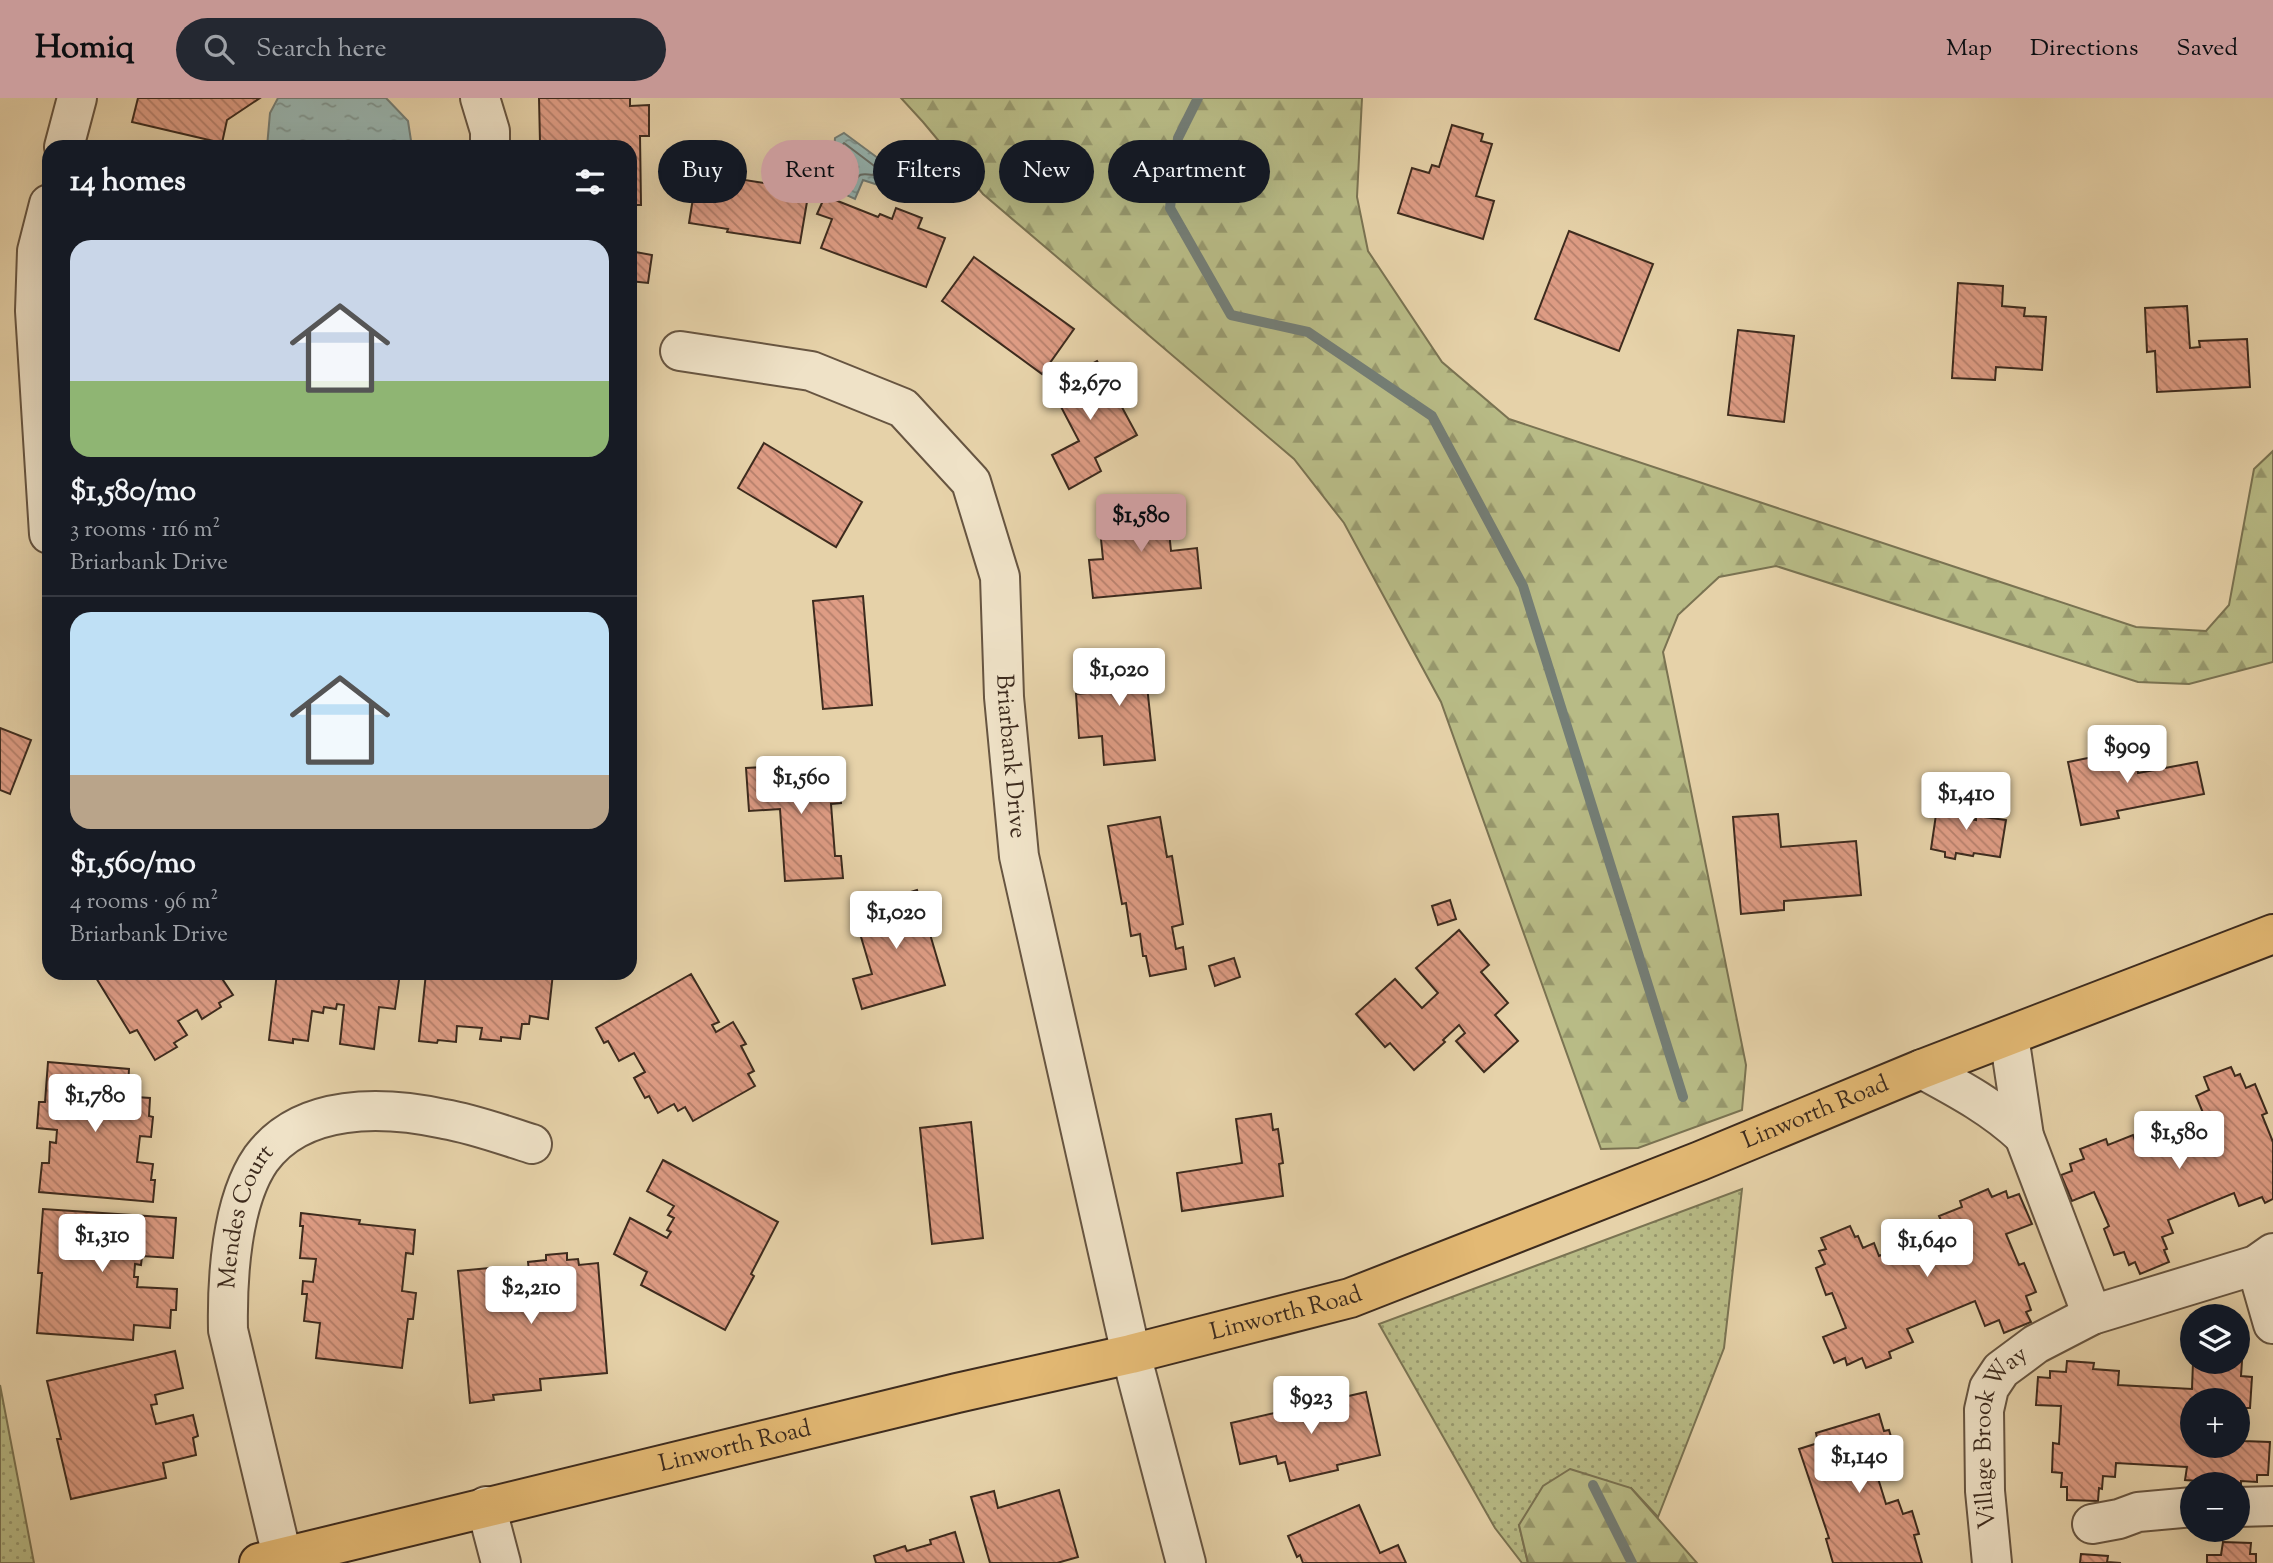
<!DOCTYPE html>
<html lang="en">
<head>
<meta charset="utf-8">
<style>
	:root { --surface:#171b24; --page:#242831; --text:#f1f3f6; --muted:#9ea1a6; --line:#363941; --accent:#c59692 }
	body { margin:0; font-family:"Sorts Mill Goudy",serif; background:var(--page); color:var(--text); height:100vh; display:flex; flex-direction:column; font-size:26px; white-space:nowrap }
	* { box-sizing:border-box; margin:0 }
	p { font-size:23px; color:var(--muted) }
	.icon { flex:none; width:38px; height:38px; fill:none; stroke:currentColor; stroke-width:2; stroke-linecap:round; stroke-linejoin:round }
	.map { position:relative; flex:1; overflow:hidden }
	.drawer { position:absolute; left:42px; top:42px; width:595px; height:840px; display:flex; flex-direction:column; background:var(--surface); border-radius:21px; box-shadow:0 7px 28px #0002 }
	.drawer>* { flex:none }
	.top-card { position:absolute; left:658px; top:42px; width:665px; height:63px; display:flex; gap:14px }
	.buttons { position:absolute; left:2180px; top:1206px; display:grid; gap:14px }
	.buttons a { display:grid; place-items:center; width:70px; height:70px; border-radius:50%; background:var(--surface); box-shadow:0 7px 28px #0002; font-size:35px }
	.price { position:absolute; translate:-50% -60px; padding:0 16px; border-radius:7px; background:#fff; color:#222; font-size:23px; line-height:46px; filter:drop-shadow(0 2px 4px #0008) }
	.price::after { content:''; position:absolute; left:50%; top:42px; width:21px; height:16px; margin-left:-10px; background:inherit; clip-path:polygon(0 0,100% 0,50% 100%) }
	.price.active { background:var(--accent); color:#111 }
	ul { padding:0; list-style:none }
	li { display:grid; align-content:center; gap:14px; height:371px; padding:0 28px }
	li+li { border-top:2px solid var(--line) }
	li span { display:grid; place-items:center; height:217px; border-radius:21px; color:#555 }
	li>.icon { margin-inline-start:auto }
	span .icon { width:126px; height:126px; fill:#fffc; stroke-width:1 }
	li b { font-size:30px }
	h2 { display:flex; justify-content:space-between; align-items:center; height:84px; padding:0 28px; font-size:30px }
	.pill { padding:0 24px; border-radius:32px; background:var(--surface); box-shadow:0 7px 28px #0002; font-size:24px; line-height:63px }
	.pill.active { background:var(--accent); color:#111 }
	header { display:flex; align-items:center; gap:42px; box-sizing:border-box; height:98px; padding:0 35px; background:var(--accent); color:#111 }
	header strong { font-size:33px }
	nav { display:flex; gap:38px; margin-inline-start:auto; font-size:24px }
	.search { width:490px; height:63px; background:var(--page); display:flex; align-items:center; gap:18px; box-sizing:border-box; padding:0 24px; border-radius:38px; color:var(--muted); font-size:26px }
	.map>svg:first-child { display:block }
	.grass { fill:url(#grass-dots); stroke:#7a7352; stroke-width:2 }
	.forest { fill:url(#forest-firs); stroke:#7a7352; stroke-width:2 }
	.water { fill:url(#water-ripples); stroke:#747e76; stroke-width:2 }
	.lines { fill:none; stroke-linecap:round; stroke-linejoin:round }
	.shore { stroke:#6b7068; stroke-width:2 }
	.stream { stroke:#747e76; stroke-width:10 }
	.building { fill:url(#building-back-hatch); stroke:#3d2b1e; stroke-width:2; fill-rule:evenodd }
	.minor-casing { stroke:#675541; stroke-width:42 }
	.major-casing { stroke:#3d2b1e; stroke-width:42 }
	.minor { stroke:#efe2c7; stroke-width:38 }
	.major { stroke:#e3b974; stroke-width:38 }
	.labels { text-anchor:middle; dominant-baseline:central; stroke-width:7; stroke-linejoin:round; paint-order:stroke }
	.street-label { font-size:24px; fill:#3d2b1e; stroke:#efe2c7 }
</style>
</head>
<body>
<header>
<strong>Homiq</strong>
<div class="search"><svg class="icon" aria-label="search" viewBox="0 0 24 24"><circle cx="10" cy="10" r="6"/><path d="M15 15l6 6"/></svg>Search here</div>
<nav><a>Map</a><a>Directions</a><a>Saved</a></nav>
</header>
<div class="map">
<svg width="2273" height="1465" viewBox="0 0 2273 1465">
	<defs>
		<pattern id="grass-dots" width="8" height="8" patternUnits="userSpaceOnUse" patternTransform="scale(1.75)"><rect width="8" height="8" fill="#b8bb86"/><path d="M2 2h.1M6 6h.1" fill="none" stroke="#97986d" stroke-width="1.8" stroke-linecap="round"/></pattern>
		<pattern id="forest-firs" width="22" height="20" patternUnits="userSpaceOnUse" patternTransform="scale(1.75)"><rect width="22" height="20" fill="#b8bb86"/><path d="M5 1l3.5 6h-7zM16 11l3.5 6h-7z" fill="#97986d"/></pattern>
		<pattern id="water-ripples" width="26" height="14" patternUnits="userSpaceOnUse" patternTransform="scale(1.75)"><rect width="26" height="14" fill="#99b6b1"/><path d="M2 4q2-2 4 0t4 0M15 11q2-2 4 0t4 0" fill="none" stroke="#7e948f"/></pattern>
		<pattern id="building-back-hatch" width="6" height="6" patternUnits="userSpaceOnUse" patternTransform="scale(1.75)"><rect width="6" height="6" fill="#de9c84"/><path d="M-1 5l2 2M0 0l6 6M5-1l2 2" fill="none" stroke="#b57f6b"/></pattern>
	</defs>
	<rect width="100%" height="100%" fill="#e6d2a9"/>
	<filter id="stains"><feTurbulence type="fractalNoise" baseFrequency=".00286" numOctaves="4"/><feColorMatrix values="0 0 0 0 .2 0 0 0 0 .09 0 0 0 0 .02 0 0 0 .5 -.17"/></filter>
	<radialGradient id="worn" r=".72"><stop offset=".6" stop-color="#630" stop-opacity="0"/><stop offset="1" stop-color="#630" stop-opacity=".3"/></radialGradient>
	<g class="grass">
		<path d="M1742,1091L1724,1250L1658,1419L1631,1390L1519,1427L1528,1465H1522L1495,1430L1379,1226Z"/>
		<path d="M0,1287L34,1465H0Z"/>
	</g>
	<g class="forest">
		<path d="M901,0H1362L1357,99L1368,153L1442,264L1509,321L2136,529L2206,533L2229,507L2254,371L2273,353V564L2189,586L2138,584L1776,468L1719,479L1678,517L1663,554L1746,967L1742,1012L1638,1050L1601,1051L1441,604L1344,425L1294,361L983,96L923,24Z"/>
		<path d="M1570,1371L1631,1390L1697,1465H1528L1519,1427L1543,1388Z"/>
	</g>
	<g class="water">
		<path d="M278,0H386L408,23L412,49H267L270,15Z"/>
		<path d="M844,35L886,66L878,87L863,82L855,101L831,90L835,40Z"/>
	</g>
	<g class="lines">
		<path class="shore" d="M844,45L877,70L873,77C853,74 861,80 850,90L838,84L842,48Z"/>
		<g class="stream">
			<path d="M1198,0L1178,40L1170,110L1231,217L1308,234L1432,318L1523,488L1683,999"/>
			<path d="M1593,1387L1632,1465"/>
		</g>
	</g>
	<g class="building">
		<path d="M138,0H260L227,22L222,45L132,24Z"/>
		<path d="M539,0H630V8L649,7V38H640L641,107H630V49H577V43L540,44Z"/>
		<path d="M1452,27L1483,36L1481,43L1492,46L1476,98L1494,103L1483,141L1398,115L1412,70L1429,75L1432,67L1439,69Z"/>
		<path d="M700,57L740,63L738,81L809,92L800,145L727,134L728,131L689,125Z"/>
		<path d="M825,98L878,119L880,116L892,121L896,110L922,120L918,130L945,140L926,189L821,150L832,121L817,116Z"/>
		<path d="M1569,133L1653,166L1619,253L1535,221Z"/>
		<path d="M630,153L652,157L648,185L630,183Z"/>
		<path d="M974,159L1074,231L1042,276L942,203Z"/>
		<path d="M1958,185L2003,188L2002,208L2025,210L2024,218L2046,219L2042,272L1996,269L1995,282L1952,280Z"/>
		<path d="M2187,208L2190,250L2200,249L2199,243L2247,241L2250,289L2157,294L2155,253L2147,254L2145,210Z"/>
		<path d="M1738,232L1794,238L1784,324L1728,317Z"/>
		<path d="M1097,263L1137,337L1095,360L1101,373L1069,391L1052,357L1079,343L1050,288Z"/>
		<path d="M764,345L862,404L836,449L738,390Z"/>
		<path d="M1166,404L1171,453L1197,450L1201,490L1093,500L1089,462L1103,461L1098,411Z"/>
		<path d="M863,498L872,607L823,611L813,503Z"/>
		<path d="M1143,551L1155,662L1104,667L1102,638L1079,640L1076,596L1097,594L1093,555Z"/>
		<path d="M0,630L31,642L10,696L0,692Z"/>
		<path d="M2133,651L2138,675L2197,664L2204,696L2117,713L2119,720L2081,727L2068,664Z"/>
		<path d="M838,664L841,705L831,706L835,758H841L843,780L785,783L780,711L749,713L746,670L782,668L781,671L823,668L822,665Z"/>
		<path d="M47,681H49V705L44,704Z"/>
		<path d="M1939,696L1956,698L1953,718L1976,722V718L2006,722L2000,759L1974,755L1973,758L1956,755L1955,761L1945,759V754L1931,751Z"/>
		<path d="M1778,716L1781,749L1856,743L1861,797L1784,803V812L1741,816L1733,719Z"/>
		<path d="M1160,719L1167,759L1172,758L1183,826L1172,829L1176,851L1183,849L1186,871L1150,878L1146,858H1143L1140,836L1131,838L1126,805L1122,806L1108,728Z"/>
		<path d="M917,792L945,887L862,911L853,881L872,876L853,812Z"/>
		<path d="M1450,802L1456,821L1438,827L1432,808Z"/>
		<path d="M1459,832L1489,867L1481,874L1508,905L1495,917L1518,943L1484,974L1456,943L1465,935L1459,927L1443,942L1445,944L1414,972L1390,945L1385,949L1356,916L1395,881L1422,910L1438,895L1416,870Z"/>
		<path d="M1234,860L1240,879L1215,888L1209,868Z"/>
		<path d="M93,875H228L230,878L223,882L233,897L219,905L221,909L202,921L197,912L178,923L187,937L174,945L177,949L155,962L137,932L130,935Z"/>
		<path d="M277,875H400L395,911L379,909L374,951L340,946L344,907L337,906L336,911L324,909L323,915L312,913L308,943L293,941V945L269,942Z"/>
		<path d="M426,875H553L548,921L530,918L529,926H522L520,941L501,939V943L480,941L482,930L457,928L456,944L438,942L437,945L419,943Z"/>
		<path d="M691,876L719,924L712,927L716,934L733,924L746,946L741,948L754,973L748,976L755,988L693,1023L685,1009L678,1013L674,1006L658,1015L649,998L645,1000L634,980L645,974L634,955L619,963L608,943L604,945L596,930Z"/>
		<path d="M48,964L129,971L128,989H136V999L150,1000L149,1018L153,1019L151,1039L140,1038L137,1064L153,1066L151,1082H155L153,1104L39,1094L42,1065H49L50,1044L56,1045L57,1032L37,1030L39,1004H45Z"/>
		<path d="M2231,969L2235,978L2240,976L2246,990L2255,986L2267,1015L2262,1017L2273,1044V1101L2265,1105L2262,1099L2239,1108L2234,1095L2168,1122L2173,1135L2162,1139L2167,1151L2164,1152L2169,1164L2140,1176L2135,1164L2129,1167L2124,1154L2114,1157L2104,1131L2109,1128L2094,1094L2072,1103L2061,1077L2072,1073L2070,1066L2084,1061L2080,1051L2106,1041L2108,1047L2133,1037L2138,1050L2206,1022L2196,998L2209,992L2204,979Z"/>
		<path d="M1271,1016L1273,1032L1278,1031L1283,1065L1279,1066L1283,1098L1182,1113L1177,1075L1242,1065L1236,1021Z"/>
		<path d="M971,1024L983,1140L932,1146L920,1030Z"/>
		<path d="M663,1062L778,1124L751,1176L754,1178L725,1232L641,1187L647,1174L614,1156L630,1120L667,1140L671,1134L667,1132L674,1120L668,1117L674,1108L647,1093Z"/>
		<path d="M1988,1091L1992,1099L2006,1093L2008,1100L2019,1096L2032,1126L2006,1136L2019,1167L2024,1165L2036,1194L2026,1198L2031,1212L2026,1214L2031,1224L2004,1235L1999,1222L1985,1228L1975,1203L1907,1231L1913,1244L1889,1254L1891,1260L1866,1270L1862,1260L1847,1267L1845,1260L1834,1265L1823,1239L1846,1230L1832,1195L1826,1197L1816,1170L1825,1166L1819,1153L1826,1151L1821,1140L1850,1128L1855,1139L1858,1138L1863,1150L1874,1145L1879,1158L1945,1131L1939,1118L1962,1109L1960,1103Z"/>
		<path d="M43,1111L176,1120L173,1160L142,1158L141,1167L135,1166L134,1179H138L137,1189L177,1191L176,1212H171L170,1230L134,1227L133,1242L37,1235L42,1175H38Z"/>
		<path d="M301,1115L360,1122L359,1126L415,1132L413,1156L406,1155L402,1193L416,1195L413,1221H408L402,1270L316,1260L320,1225L304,1223L307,1196H302L303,1183L313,1184L316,1161L300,1160L303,1128H300Z"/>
		<path d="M567,1155V1162L578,1161L579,1167L598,1165L607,1275L540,1281L541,1292L493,1297L494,1302L470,1305L458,1173L500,1169L501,1180L513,1179L514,1184L530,1183L528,1164L546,1162V1157Z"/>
		<path d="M175,1253L183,1290L155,1297L157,1306L151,1307L156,1326L193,1317L198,1338L193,1340L196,1357L163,1365L166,1380L71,1401L57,1341H61L47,1283Z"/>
		<path d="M2067,1263L2094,1265L2093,1271L2119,1273L2118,1287L2192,1291L2193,1264L2242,1263L2241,1278L2252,1279L2250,1310H2245L2243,1343L2270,1344L2268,1377H2257V1384L2241,1383V1392H2238V1386H2210L2211,1384L2185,1382L2187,1369L2116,1365L2115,1379L2103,1378L2102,1391L2099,1390L2098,1403L2067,1402V1389H2061L2062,1375L2052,1374L2053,1345L2059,1346L2061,1308L2036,1307L2038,1279L2050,1280V1273L2066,1274ZM2193,1302H2238V1348H2193Z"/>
		<path d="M1366,1294L1380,1357L1337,1367L1338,1372L1290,1383L1285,1364L1278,1366L1276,1358L1240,1366L1231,1325Z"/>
		<path d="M1879,1316L1884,1333L1889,1332L1896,1356L1887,1359L1891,1373L1877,1377L1886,1406L1898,1402L1903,1416L1912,1413L1919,1436L1914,1437L1922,1465H1833L1826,1441L1829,1440L1799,1351L1818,1345L1816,1335Z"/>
		<path d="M1059,1392L1078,1459L1057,1465H990L971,1399L994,1393L998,1410Z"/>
		<path d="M1359,1407L1380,1455L1398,1447L1406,1465H1303L1300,1457L1297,1459L1288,1438Z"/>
		<path d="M955,1434L964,1465H876L874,1458L905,1448L907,1453L931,1446L930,1442Z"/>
		<path d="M2223,1444L2251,1445L2250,1456H2256V1465H2207V1457H2221Z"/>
		<path d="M2081,1456L2108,1458L2107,1464L2121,1465H2080Z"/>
	</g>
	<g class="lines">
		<g class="minor-casing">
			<g id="minor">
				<path d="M480,0L490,33V49"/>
				<path d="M64,49L77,0"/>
				<path d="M49,106L37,153L35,213L49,436"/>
				<path id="s1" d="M680,253L811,273L903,310L971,384L1000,479L1004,599L1019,758L1131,1256L1186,1465"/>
				<path d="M2009,938L2024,1038L2092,1217"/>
				<path d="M1922,971C1959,991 1993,1009 2024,1038"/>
				<path d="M2256,1167L2273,1226"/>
				<path d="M486,1408L501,1465"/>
				<path d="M2238,1409L2273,1408"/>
				<path d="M2092,1426L2119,1421L2138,1414L2193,1409"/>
				<path id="s2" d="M282,1458L228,1232C227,1182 231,1104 261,1061C302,1005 383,1008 444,1021C474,1026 503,1037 532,1046"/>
				<path id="s3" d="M1992,1465L1985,1393L1984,1312L1989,1290L2001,1272L2036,1246L2092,1217L2256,1167L2273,1155"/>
			</g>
		</g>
		<g class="major-casing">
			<g id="major">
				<path id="s4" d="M259,1465L957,1295L1131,1256L1350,1200L1700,1063L1922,971L2273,836"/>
			</g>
		</g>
		<use href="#minor" class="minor"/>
		<use href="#major" class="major"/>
	</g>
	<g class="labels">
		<g class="street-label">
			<text stroke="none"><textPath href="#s1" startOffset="611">Briarbank Drive</textPath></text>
			<text stroke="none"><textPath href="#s4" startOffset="1624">Linworth Road</textPath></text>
			<text stroke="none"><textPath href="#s2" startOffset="348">Mendes Court</textPath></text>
			<text stroke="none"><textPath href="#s4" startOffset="1057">Linworth Road</textPath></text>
			<text stroke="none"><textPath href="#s3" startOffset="131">Village Brook Way</textPath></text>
			<text stroke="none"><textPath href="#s4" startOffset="490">Linworth Road</textPath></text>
		</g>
	</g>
	<rect width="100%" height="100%" filter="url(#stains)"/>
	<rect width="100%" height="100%" fill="url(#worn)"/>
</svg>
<div class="buttons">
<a><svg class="icon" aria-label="layers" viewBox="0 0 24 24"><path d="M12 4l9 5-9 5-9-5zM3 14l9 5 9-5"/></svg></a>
<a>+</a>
<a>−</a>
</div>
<b class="price" style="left:1090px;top:324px">$2,670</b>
<b class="price active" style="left:1141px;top:456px">$1,580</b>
<b class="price" style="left:1119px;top:610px">$1,020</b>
<b class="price" style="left:2127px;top:687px">$909</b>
<b class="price" style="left:801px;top:718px">$1,560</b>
<b class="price" style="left:1966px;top:734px">$1,410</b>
<b class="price" style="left:896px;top:853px">$1,020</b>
<b class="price" style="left:95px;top:1036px">$1,780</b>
<b class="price" style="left:2179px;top:1073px">$1,580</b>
<b class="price" style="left:102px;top:1176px">$1,310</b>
<b class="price" style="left:1927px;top:1181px">$1,640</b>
<b class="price" style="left:531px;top:1228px">$2,210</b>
<b class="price" style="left:1311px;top:1338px">$923</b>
<b class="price" style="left:1859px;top:1397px">$1,140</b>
<div class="top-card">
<a class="pill">Buy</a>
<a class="pill active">Rent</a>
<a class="pill">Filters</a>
<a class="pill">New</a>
<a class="pill">Apartment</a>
</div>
<section class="drawer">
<h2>14 homes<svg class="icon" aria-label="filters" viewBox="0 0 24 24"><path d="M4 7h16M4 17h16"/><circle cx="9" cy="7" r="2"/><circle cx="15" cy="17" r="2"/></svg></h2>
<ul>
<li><span style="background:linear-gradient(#c9d6e8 65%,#8fb573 0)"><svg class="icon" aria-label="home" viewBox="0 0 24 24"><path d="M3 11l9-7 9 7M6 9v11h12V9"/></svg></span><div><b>$1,580/mo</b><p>3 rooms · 116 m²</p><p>Briarbank Drive</p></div></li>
<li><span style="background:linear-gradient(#bfe0f5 75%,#b9a48a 0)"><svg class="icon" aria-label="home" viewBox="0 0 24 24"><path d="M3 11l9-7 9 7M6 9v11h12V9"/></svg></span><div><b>$1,560/mo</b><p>4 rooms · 96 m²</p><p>Briarbank Drive</p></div></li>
</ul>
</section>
</div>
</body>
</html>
